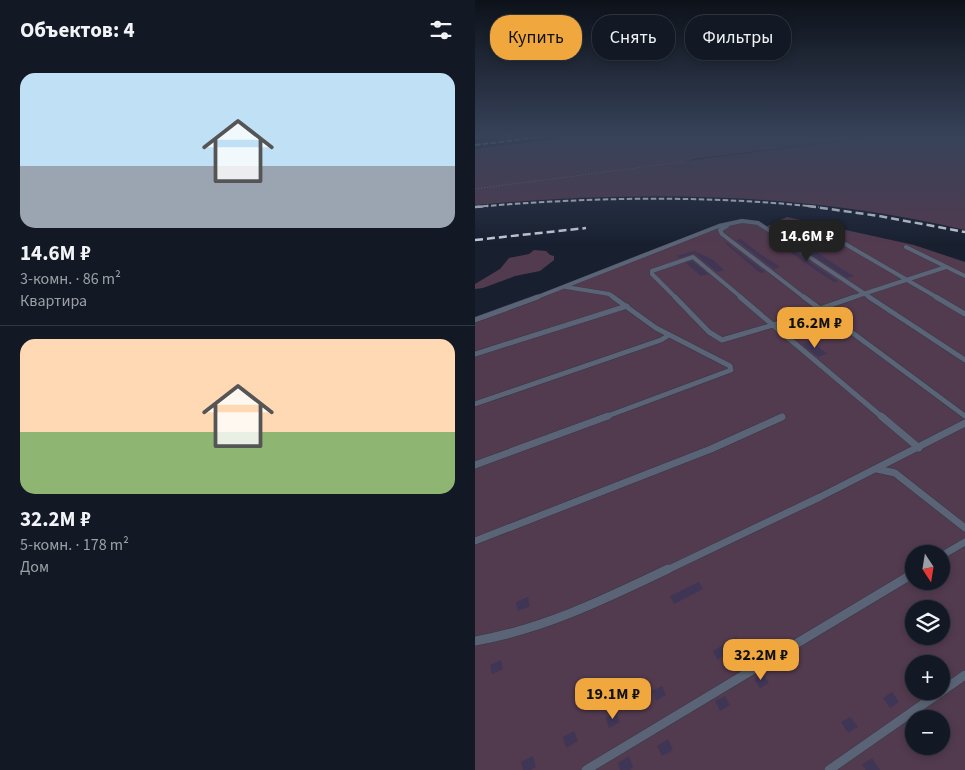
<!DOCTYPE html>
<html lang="ru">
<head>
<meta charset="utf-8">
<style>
	:root { --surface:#121824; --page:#1f2531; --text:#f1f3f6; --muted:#9ca0a6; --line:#313741; --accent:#efa73e }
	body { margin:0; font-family:"Source Sans 3",sans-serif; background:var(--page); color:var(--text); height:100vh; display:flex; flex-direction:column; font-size:19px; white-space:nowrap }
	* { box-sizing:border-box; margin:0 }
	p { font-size:16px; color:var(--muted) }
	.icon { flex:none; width:28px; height:28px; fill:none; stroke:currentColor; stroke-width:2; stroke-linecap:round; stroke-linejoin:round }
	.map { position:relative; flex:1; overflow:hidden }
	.panel { display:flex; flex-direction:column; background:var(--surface); width:475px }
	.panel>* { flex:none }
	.banner { position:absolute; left:15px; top:15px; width:400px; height:45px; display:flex; gap:10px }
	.needle { width:32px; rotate:168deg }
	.tools { position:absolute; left:430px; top:545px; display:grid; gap:10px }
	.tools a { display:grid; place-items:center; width:45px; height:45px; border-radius:50%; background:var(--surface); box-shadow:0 2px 8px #0003,0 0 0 1px var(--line); font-size:25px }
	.price { position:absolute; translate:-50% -42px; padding:0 11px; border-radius:10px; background:var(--accent); color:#111; font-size:16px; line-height:32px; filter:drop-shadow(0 1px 2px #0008) }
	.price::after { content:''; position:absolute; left:50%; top:30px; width:15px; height:11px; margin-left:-8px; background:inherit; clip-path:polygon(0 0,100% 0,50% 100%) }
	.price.on { background:#222; color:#fff }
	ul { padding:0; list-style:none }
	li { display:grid; align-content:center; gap:10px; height:265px; padding:0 20px }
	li+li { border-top:1px solid var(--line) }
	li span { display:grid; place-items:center; height:155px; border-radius:15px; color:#555 }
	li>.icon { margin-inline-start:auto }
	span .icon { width:90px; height:90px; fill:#fffc; stroke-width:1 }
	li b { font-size:21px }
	h2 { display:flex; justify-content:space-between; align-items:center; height:60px; padding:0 20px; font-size:21px }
	.tag { padding:0 18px; border-radius:20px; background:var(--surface); box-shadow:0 2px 8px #0003,0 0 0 1px var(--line); font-size:18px; line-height:45px }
	.tag.on { background:var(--accent); color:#111 }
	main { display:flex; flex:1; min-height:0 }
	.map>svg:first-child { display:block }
	.green { fill:#523a4f; fill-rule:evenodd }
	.building { fill:#3f3656 }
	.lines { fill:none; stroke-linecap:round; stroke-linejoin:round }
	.service-far3-casing { stroke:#343a47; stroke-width:4.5 }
	.service-far2-casing { stroke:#343a47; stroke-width:6 }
	.service-far1-casing { stroke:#343a47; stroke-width:8 }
	.service-casing { stroke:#343a47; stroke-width:10 }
	.path { stroke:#6d7482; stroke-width:1; stroke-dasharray:1 2; stroke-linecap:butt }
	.service-far3 { stroke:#5a6476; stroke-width:4 }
	.service-far2 { stroke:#5a6476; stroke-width:5 }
	.service-far1 { stroke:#5a6476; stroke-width:7 }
	.service { stroke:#5a6476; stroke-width:9 }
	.rail-far1 { stroke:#c6ccd7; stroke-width:2; stroke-dasharray:5.5 2.5; stroke-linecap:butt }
	.rail { stroke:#c6ccd7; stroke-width:2.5; stroke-dasharray:8 4; stroke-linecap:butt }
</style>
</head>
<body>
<main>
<section class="panel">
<h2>Объектов: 4<svg class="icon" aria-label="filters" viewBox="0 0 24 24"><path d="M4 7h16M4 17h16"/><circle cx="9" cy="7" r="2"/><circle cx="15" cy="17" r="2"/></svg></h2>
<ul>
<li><span style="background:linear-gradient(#bfe0f5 60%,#9aa5b1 0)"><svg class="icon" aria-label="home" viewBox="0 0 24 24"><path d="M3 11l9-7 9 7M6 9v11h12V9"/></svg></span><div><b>14.6M ₽</b><p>3-комн. · 86 m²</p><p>Квартира</p></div></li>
<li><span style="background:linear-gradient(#ffd9b3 60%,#8fb573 0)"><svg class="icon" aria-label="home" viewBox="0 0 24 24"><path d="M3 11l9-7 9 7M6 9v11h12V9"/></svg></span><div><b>32.2M ₽</b><p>5-комн. · 178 m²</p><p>Дом</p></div></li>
</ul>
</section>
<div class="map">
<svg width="490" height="770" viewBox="0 0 490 770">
	<rect width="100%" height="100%" fill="#182030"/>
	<g class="green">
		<path d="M105,136H399L219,159L208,162L408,136H490V230C329,192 164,190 0,205V149Z"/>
		<path d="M312,217L439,245L490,262V770H0V320L178,254L223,235L268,221H277L288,228ZM439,554H466V581H439ZM439,609H466V636H439ZM439,664H466V691H439ZM439,719H466V746H439Z"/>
		<path d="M59,250L71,251L75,255L79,256V260L65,271L40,276L8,288L0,289V284L25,269L34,258L54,254Z"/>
	</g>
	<g class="building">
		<path d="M316,235L367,269L379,276L372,278L310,237Z"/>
		<path d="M266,239L285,254L305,267L299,269L261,240Z"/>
		<path d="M300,239L363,281L359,282L342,271L298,240Z"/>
		<path d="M250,243H252L290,272L285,273Z"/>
		<path d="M219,251L238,260L249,270L242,272L219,253L204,258L202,256Z"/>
		<path d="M217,261L233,274L226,276L211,263Z"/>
		<path d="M362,308L379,320L371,322L354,310Z"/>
		<path d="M336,341L352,354L343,357L327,344Z"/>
		<path d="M224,582L228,589L199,604L195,596Z"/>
		<path d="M53,597L55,606L43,611L41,602Z"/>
		<path d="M261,637L266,645L242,660L238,651Z"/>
		<path d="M26,660L28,669L17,674L15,665Z"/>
		<path d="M288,674L294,683L285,688L279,679Z"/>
		<path d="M187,686L191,695L181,701L177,691Z"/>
		<path d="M417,692L424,702L415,708L408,698Z"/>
		<path d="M250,696L255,705L245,711L240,701Z"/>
		<path d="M141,712L145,722L134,728L131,718Z"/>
		<path d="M375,717L383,727L373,733L366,722Z"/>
		<path d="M99,731L103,741L91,748L88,737Z"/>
		<path d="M193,739L198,750L187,756L182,746Z"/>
		<path d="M58,756L61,767L55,770H48L46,762Z"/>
		<path d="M154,756L158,767L154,770H145L143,763Z"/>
		<path d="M397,758L405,770H391L387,765Z"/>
	</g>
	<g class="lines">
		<g class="service-far3-casing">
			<g id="service-far3">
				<path d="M252,226L245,230L247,234L330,298"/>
				<path d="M348,231L463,298"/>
				<path d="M431,247L490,276"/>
				<path d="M91,287L134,294L140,298"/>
				<path d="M60,298L244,226L267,221L283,223L396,298"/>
				<path d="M201,298L177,274V271L218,257L267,298"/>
				<path d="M376,298L471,267"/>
			</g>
		</g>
		<g class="service-far2-casing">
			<g id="service-far2">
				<path d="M200,297L234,332L247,340L298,325"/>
				<path d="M265,297L298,325"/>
				<path d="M329,297L490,416"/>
				<path d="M394,297L490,360"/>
				<path d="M461,297L490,314"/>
				<path d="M0,320L63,297"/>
				<path d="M298,325L407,417"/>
				<path d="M298,325L379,297"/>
				<path d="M0,354L152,306"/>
				<path d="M0,404L186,340L194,335"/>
				<path d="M130,417L256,370L255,366L181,328L138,297"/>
			</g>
		</g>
		<g class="service-far1-casing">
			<g id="service-far1">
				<path d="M406,416L444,448"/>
				<path d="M0,465L133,416"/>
				<path d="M402,469L420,473L490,528"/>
				<path d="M0,541L236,449L307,417"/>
				<path d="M466,556L490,542"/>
				<path d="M190,571L345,497L490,423"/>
			</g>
		</g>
		<g class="service-casing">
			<g id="service">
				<path d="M0,641C69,629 130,599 193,569"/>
				<path d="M111,770L439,573"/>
				<path d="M354,770L490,675"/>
			</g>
		</g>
		<path class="path" d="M0,189L405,136"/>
		<use href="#service-far3" class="service-far3"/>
		<use href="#service-far2" class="service-far2"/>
		<use href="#service-far1" class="service-far1"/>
		<use href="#service" class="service"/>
		<g class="rail-far1">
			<path d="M0,137L3,136"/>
			<path d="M0,145L74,136"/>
			<path d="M0,207C115,197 229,195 344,207"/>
		</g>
		<g class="rail">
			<path d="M333,206L404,216L490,232"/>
			<path d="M0,207L13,206"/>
			<path d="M0,240L111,228"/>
		</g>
	</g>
	<linearGradient id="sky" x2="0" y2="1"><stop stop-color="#0d121a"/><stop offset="0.56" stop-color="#374259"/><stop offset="1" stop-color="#374259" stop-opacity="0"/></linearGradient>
	<rect width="490" height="244" fill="url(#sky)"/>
</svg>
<div class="tools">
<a><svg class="needle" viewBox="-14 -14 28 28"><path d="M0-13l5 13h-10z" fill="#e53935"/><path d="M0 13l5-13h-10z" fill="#9ca0a6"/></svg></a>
<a><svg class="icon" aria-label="layers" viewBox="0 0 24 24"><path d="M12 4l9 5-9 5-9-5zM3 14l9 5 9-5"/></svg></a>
<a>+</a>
<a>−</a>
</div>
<b class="price on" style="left:332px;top:262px">14.6M ₽</b>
<b class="price" style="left:340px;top:349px">16.2M ₽</b>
<b class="price" style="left:286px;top:681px">32.2M ₽</b>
<b class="price" style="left:138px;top:720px">19.1M ₽</b>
<div class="banner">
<a class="tag on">Купить</a>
<a class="tag">Снять</a>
<a class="tag">Фильтры</a>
</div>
</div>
</main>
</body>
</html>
